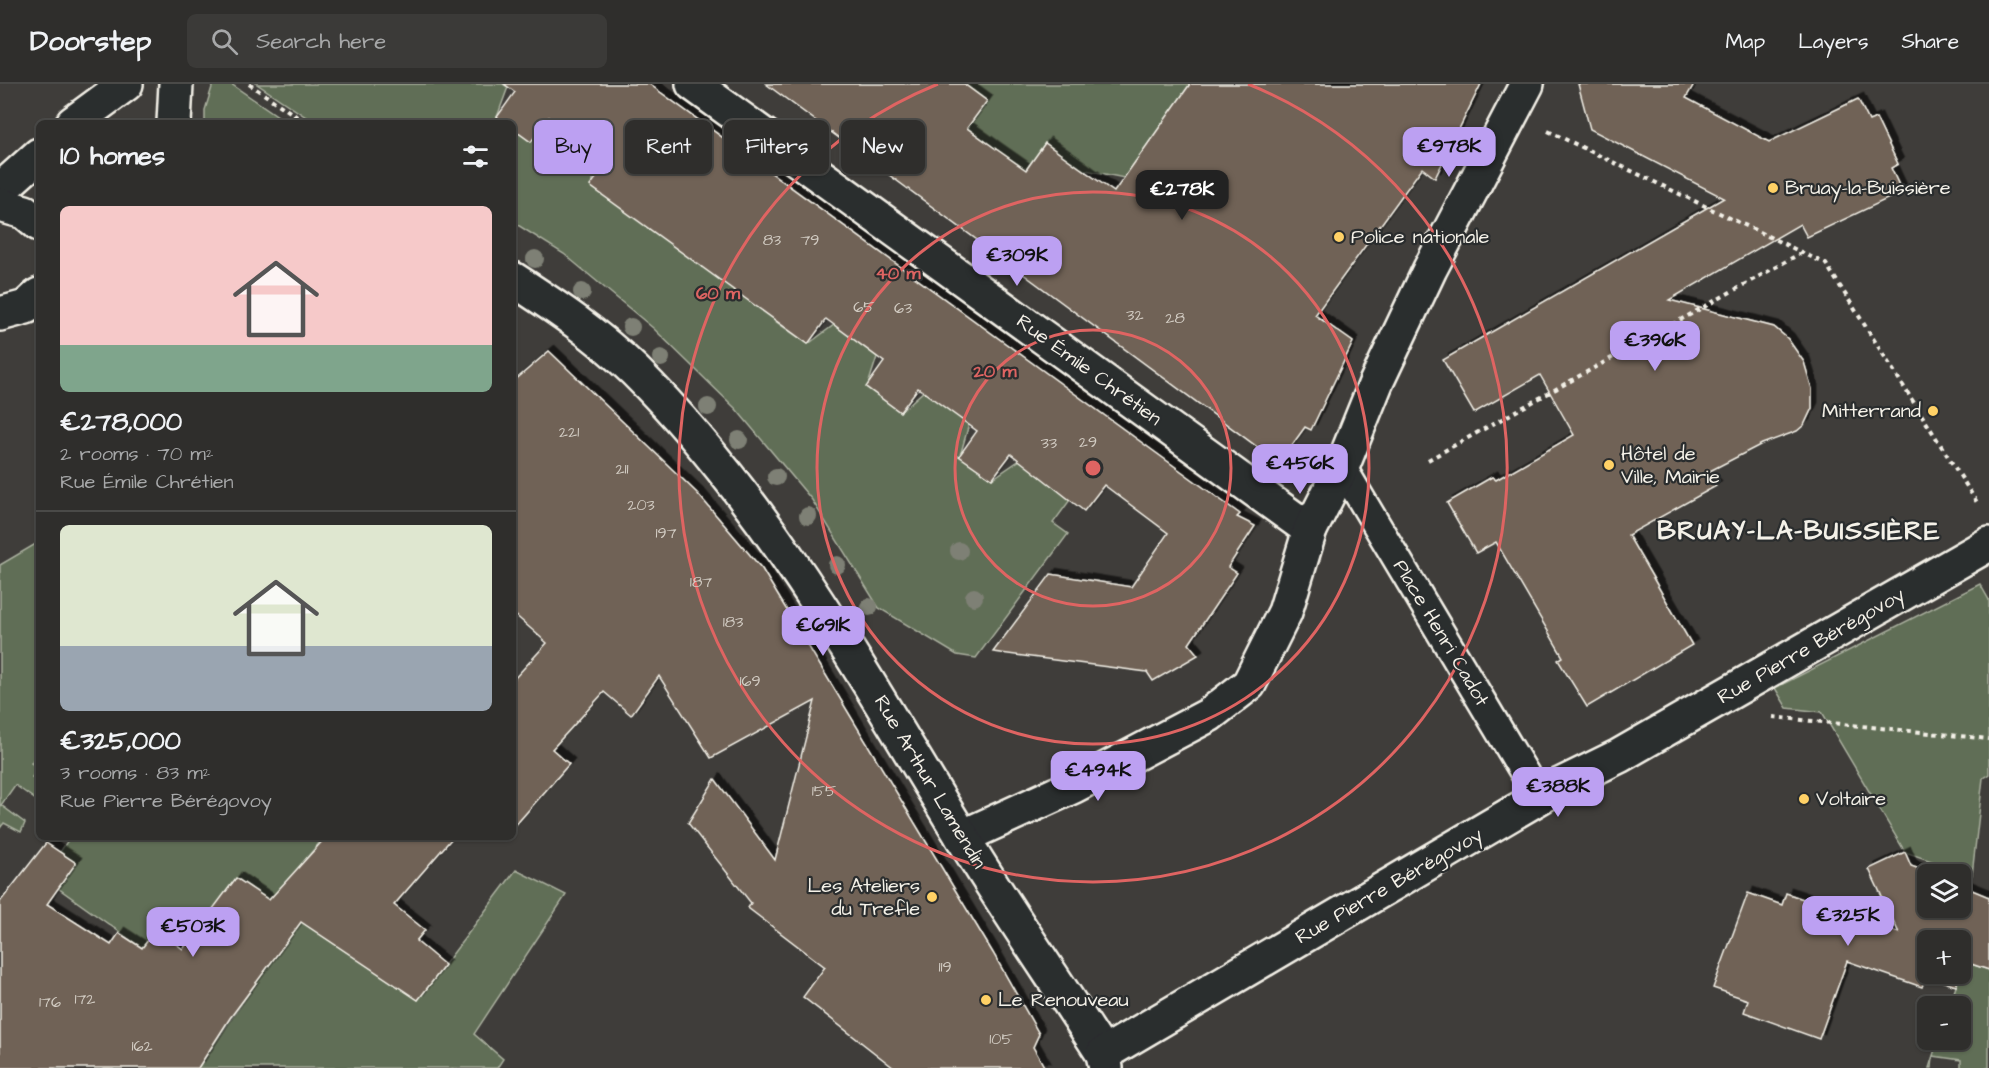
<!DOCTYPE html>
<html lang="en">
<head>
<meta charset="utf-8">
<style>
	:root { --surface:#2f2e2c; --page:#3b3a38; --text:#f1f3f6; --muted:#a7a8a9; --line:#4a4a48; --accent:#bca0f2 }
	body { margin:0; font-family:"Architects Daughter",sans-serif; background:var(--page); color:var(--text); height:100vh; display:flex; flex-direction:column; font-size:22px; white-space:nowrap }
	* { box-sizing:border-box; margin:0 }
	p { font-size:20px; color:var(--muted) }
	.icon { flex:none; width:33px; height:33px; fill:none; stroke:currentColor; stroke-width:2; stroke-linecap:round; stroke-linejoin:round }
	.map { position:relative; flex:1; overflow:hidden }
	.side { position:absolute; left:36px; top:36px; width:480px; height:720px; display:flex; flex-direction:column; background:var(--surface); border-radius:9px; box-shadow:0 2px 4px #0004,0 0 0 2px var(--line) }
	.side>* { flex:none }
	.hud { position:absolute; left:534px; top:36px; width:570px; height:54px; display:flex; gap:12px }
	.buttons { position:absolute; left:1917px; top:780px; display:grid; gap:12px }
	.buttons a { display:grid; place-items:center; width:54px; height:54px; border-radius:9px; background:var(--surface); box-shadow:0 2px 4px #0004,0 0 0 2px var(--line); font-size:30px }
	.price { position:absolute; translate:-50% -51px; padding:0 14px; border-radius:12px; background:var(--accent); color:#111; font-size:20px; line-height:39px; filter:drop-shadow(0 2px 3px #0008) }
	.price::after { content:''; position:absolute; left:50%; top:36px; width:18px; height:14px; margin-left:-9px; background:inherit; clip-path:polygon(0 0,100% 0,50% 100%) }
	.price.selected { background:#222; color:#fff }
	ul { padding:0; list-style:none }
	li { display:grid; align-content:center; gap:12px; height:318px; padding:0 24px }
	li+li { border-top:2px solid var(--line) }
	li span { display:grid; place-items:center; height:186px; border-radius:9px; color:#555 }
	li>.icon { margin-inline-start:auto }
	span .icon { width:108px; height:108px; fill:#fffc; stroke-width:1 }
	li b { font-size:26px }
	h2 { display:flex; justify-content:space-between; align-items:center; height:72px; padding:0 24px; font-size:26px }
	.pill { padding:0 21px; border-radius:9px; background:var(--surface); box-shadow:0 2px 4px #0004,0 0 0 2px var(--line); font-size:21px; line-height:54px }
	.pill.selected { background:var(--accent); color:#111 }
	header { display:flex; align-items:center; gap:36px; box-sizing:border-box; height:84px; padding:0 30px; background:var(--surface); border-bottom:2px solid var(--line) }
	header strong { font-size:28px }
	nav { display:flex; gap:33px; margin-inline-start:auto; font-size:21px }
	.search { width:420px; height:54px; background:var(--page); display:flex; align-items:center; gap:15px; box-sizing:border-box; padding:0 21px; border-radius:9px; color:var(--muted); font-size:22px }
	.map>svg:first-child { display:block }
	.green { fill:#616e56; stroke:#aab09f; stroke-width:1.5 }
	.building { fill:#706256; stroke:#f4f1e8; stroke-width:1.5; fill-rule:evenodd; filter:url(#shadow) }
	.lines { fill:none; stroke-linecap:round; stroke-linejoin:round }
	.pedestrian-casing { stroke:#f4f1e8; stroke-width:32 }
	.minor-casing { stroke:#f4f1e8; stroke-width:38 }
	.tertiary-casing { stroke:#f4f1e8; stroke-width:38 }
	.path { stroke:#f4f1e8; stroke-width:4; stroke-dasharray:4.5 4.5; stroke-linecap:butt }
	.pedestrian { stroke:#2a2d2e; stroke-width:27 }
	.minor { stroke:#2a2d2e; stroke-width:33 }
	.tertiary { stroke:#2a2d2e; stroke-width:33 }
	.tree { fill:#7e8075 }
	.ring { fill:none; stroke:#df6462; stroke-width:3 }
	.poi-dot { fill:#ffd166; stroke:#2a2d2e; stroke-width:2 }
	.labels { text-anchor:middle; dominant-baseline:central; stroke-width:4.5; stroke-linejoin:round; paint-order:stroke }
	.number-label { font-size:16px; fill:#d3cdc4 }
	.poi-label { font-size:20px; fill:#f4f1e8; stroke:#2a2d2e; text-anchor:start }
	.street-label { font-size:20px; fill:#f4f1e8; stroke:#2a2d2e }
	.district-label { font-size:26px; font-weight:bold; letter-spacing:1.5px; fill:#f4f1e8; stroke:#2a2d2e }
	.centre { fill:#df6462; stroke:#2a2d2e; stroke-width:3 }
	.ring-label { font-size:18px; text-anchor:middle; font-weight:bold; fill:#df6462; stroke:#2a2d2e; stroke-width:4.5; stroke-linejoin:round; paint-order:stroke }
</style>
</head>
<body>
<header>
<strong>Doorstep</strong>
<div class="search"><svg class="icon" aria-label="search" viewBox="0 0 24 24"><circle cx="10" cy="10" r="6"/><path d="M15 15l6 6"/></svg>Search here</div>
<nav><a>Map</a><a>Layers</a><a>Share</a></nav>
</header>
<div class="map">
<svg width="1989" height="984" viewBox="0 0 1989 984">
	<defs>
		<filter id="shadow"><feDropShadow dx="5.5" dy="-5.5" stdDeviation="0" flood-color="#0009"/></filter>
	</defs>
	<rect width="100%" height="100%" fill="#3f3d3a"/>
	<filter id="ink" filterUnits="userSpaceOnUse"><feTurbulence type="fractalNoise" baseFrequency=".0167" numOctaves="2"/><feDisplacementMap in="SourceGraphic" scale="12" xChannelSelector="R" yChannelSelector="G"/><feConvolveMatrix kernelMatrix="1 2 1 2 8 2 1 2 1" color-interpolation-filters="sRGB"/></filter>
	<g filter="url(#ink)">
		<g class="green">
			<path d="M213,0H231L288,39H205V26Z"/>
			<path d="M257,0H503L508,3L497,33L505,39H315Z"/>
			<path d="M963,0H1190L1124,94L1081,85L1045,59L1025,87L967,44Z"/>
			<path d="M558,39L601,71L591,102L785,206L775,237L808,260L834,241L877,273L867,304L900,328L924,307L969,340L960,372L992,395L1020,376L1070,416L1053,439L1068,450L976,574L957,571L879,524L812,416L736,325L653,244L564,170L513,138V45L531,58Z"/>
			<path d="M39,458V667L31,679L38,684L32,693L39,699L36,716L15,701L1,721L25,739L21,748L4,739L0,744V481Z"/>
			<path d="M1980,500L1989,516V690L1983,694L1972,791L1905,768L1822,628L1787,624L1775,604Z"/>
			<path d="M70,753H368L338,771L320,758L300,782L303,839L418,916L516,786L566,811L474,950L503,975L497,984H198L264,887L210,829L177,860L156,846L142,864L58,804L75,779L60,768Z"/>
			<path d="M1965,878L1989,886V984H1961V976L1933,972L1932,984H1929L1938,956H1960V922H1949Z"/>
		</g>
		<g class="building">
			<path d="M504,0H649L1240,430L1237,433L1255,442L1228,483L1237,489L1189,560L1198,571L1153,597L1147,588L993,568L1051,490L1131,503L1168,449L1104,401L1084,427L1011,370L992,395L959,372L977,347L918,304L900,328L866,303L884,278L826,235L808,260L590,102L609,77L549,33L531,58L513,45V39H505L497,33L515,8Z"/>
			<path d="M766,0H964L987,17L967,44L996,65L1026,86L1045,59L1114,108L1190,0H1481L1435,94L1422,84L1315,231L1353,258L1311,346L1305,343L1279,379Z"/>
			<path d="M1578,0H1694L1686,14L1769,58L1858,15L1869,37L1876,34L1898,80L1891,84L1902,108L1807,153L1800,140L1669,216L1774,243L1788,255L1804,278L1812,305V324L1804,341L1797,347L1762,360L1704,390L1716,402L1628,451L1692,561L1587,623L1558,576L1563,573L1496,458L1476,469L1447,419L1492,393L1496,396L1574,351L1540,291L1474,329L1443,276L1724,114L1590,45Z"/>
			<path d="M549,267L697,409L762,485L993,869L1039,950L1033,963L1045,984H894L803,913L825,883L748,824L751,819L688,739L715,695L775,776L815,617L711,674L659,592L631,631L604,608L552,665L569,680L513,744V596L547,559L513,529V298Z"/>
			<path d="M326,753H453L394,821L425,846L416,857L445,881L418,916L301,838L230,934L198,984H0V818L46,759L76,779L47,820L111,861L119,849L142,864L156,846L183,865L236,794L269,816Z"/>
			<path d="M1905,768L1911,782L1933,790H1928V824H1960V801L1989,813V886L1965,878L1956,902L1926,892L1922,903L1847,877L1819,955L1744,928L1748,916L1713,904L1748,809L1782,821L1786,809L1899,849L1869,785ZM1928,856H1960V890H1928Z"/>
		</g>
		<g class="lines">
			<g class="pedestrian-casing">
				<path id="pedestrian" d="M1342,383L1540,715"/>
			</g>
			<g class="minor-casing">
				<g id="minor">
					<path d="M693,0L1310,446"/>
					<path d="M73,39L126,0"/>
					<path d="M0,106L39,71"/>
					<path d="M962,753L1074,702L1209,631L1249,600L1285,528L1310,446L1342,383L1376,299L1430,185L1527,0"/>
				</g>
			</g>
			<g class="tertiary-casing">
				<g id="tertiary">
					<path d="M174,39L176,0"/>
					<path d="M0,121L25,128L39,140"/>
					<path d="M513,195C556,223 598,251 635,287C770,421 862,590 961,751C1006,825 1056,897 1103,970L1106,984"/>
					<path d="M0,230L26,223L39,211"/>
					<path d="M1103,970L1562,700L1619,672L1989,460"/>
				</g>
			</g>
			<g class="path">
				<path d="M249,0L306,39"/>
				<path d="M1548,47L1826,180L1978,420"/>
				<path d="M1428,376L1801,169"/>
				<path d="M1773,633L1989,655"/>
			</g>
			<use href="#pedestrian" class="pedestrian"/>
			<use href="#minor" class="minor"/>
			<use href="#tertiary" class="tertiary"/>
		</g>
		<g class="tree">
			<circle cx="535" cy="175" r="9"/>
			<circle cx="582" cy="208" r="9"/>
			<circle cx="631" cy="243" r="9"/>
			<circle cx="661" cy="274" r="9"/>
			<circle cx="708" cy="323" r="9"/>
			<circle cx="739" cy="356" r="9"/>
			<circle cx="776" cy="393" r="9"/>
			<circle cx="808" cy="432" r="9"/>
			<circle cx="959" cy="467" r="9"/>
			<circle cx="837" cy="481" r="9"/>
			<circle cx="974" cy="513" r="9"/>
			<circle cx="869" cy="523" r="9"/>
		</g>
	</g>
	<g class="ring">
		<circle cx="1093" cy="384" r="138"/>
		<circle cx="1093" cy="384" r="276"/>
		<path d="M1248 0A414 414 0 1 1 938 0"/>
	</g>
	<g class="poi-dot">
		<circle cx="1773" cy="104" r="6"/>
		<circle cx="1339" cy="153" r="6"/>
		<circle cx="1933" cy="327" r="6"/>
		<circle cx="1609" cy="381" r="6"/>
		<circle cx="1804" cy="715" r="6"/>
		<circle cx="932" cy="813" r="6"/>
		<circle cx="986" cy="916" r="6"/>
	</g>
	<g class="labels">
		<g class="number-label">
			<text x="772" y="156">83</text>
			<text x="810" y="156">79</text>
			<text x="864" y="223">65</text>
			<text x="903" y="224">63</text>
			<text x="1135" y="231">32</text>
			<text x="1175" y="234">28</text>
			<text x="569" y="348">221</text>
			<text x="1088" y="358">29</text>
			<text x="1049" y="359">33</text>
			<text x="622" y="385">211</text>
			<text x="641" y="421">203</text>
			<text x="666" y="449">197</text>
			<text x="701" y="498">187</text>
			<text x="733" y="538">183</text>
			<text x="750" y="597">169</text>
			<text x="824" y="707">155</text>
			<text x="945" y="883">119</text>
			<text x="85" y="915">172</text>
			<text x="50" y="918">176</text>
			<text x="1001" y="955">105</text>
			<text x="142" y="962">162</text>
		</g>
		<g class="poi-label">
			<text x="1785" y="104">Bruay-la-Buissière</text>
			<text x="1351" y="153">Police nationale</text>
			<text x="1921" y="327" text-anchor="end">Mitterrand</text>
			<text x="1621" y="370">Hôtel de<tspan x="1621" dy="23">Ville, Mairie</tspan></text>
			<text x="1816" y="715">Voltaire</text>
			<text x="920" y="802" text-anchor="end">Les Ateliers<tspan x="920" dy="23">du Trefle</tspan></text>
			<text x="998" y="916">Le Renouveau</text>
		</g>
		<g class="street-label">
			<text transform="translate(1089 286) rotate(36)">Rue Émile Chrétien</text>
			<text transform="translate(1441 549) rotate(59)">Place Henri Cadot</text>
			<text transform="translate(1811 562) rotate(-30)">Rue Pierre Bérégovoy</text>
			<text transform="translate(930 698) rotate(59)">Rue Arthur Lamendin</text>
			<text transform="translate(1389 802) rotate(-30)">Rue Pierre Bérégovoy</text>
		</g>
		<g class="district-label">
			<text x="1799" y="447">BRUAY-LA-BUISSIÈRE</text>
		</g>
	</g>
	<circle cx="1093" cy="384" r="9" class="centre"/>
	<g class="ring-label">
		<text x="898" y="195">40 m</text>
		<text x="718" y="215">60 m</text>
		<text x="995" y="293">20 m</text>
	</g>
</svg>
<div class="buttons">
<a><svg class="icon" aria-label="layers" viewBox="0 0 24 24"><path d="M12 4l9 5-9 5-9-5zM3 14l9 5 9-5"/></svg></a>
<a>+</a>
<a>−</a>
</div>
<b class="price" style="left:1449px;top:94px">€978K</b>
<b class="price selected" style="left:1182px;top:137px">€278K</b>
<b class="price" style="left:1017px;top:203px">€309K</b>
<b class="price" style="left:1655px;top:288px">€396K</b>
<b class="price" style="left:1300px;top:411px">€456K</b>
<b class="price" style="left:823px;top:573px">€691K</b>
<b class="price" style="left:1098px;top:718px">€494K</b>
<b class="price" style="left:1558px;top:734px">€388K</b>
<b class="price" style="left:1848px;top:863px">€325K</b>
<b class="price" style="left:193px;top:874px">€503K</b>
<div class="hud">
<a class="pill selected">Buy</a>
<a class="pill">Rent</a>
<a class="pill">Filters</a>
<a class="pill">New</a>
</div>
<section class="side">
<h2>10 homes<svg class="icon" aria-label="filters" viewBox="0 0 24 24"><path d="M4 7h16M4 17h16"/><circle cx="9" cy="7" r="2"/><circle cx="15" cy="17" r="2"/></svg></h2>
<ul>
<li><span style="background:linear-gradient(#f6c9c9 75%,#7fa58c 0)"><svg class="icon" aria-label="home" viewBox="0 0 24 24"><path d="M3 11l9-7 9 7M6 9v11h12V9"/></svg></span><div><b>€278,000</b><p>2 rooms · 70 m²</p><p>Rue Émile Chrétien</p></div></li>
<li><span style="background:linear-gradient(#dfe7d0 65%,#9aa5b1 0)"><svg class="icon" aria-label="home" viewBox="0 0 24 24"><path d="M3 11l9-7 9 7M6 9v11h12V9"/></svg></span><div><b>€325,000</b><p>3 rooms · 83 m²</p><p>Rue Pierre Bérégovoy</p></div></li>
</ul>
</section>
</div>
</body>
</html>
